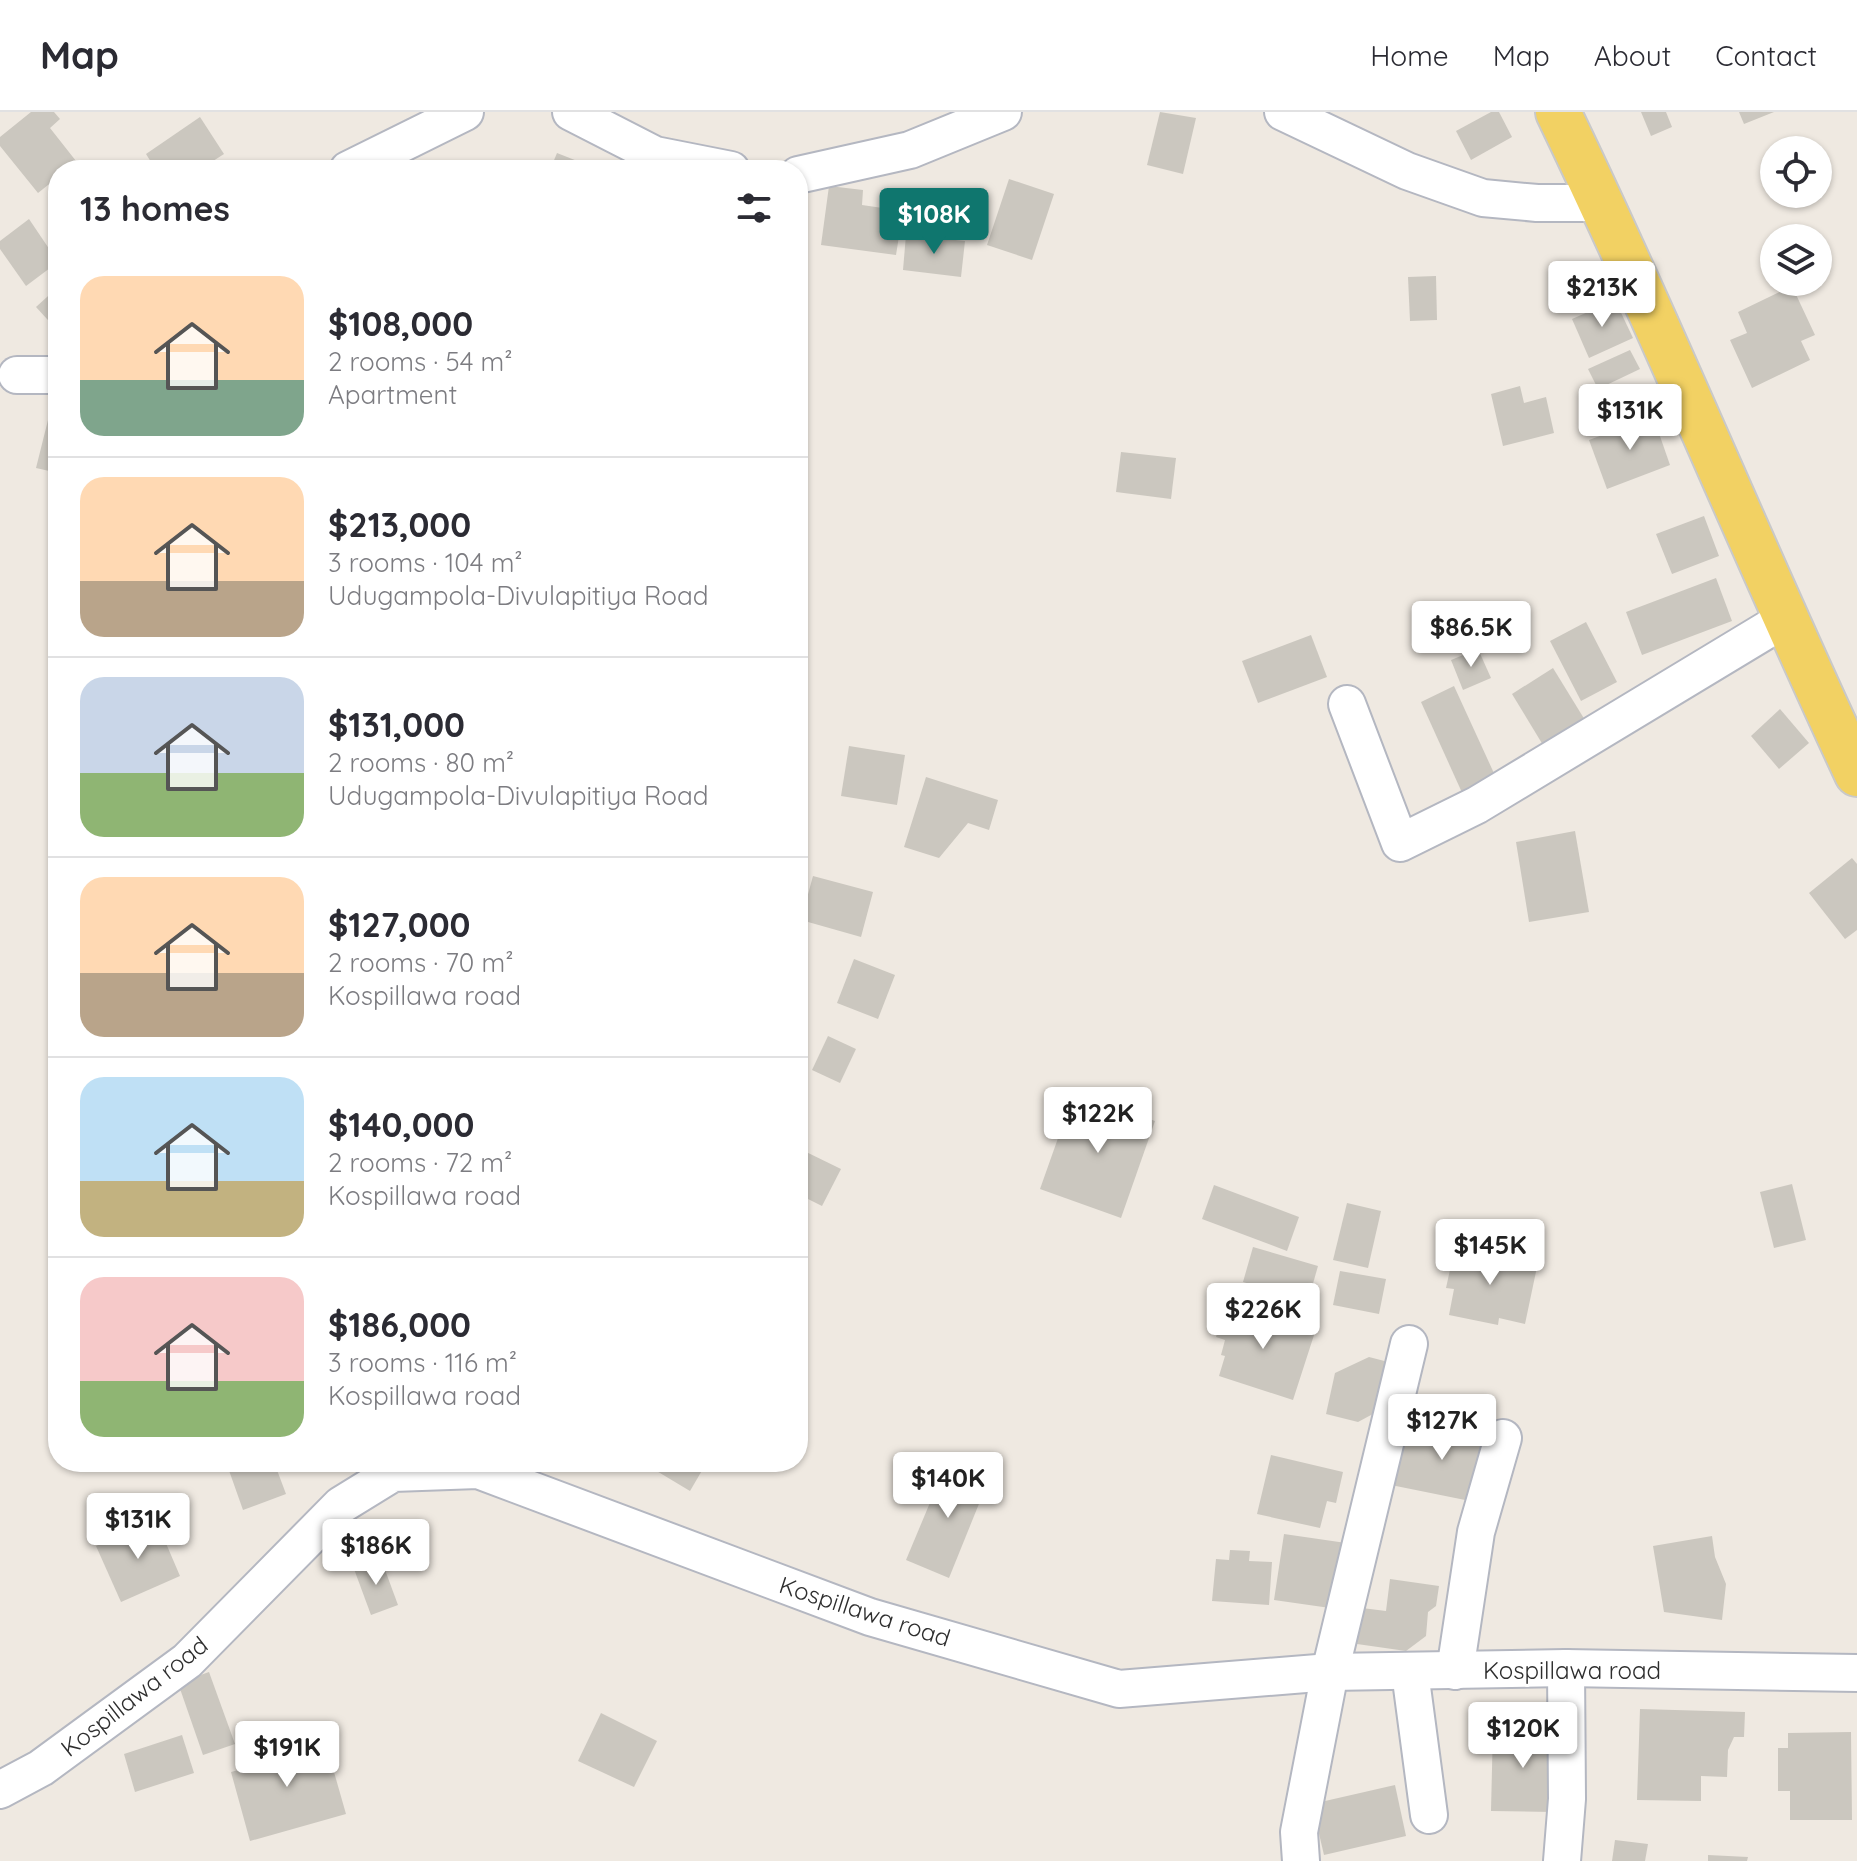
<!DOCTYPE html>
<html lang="en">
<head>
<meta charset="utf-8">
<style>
	:root { --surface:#fff; --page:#f7f7f7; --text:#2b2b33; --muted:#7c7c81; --line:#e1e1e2; --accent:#0f766e }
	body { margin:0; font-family:Quicksand,sans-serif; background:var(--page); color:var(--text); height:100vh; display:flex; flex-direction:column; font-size:30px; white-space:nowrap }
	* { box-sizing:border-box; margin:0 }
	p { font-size:26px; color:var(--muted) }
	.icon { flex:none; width:44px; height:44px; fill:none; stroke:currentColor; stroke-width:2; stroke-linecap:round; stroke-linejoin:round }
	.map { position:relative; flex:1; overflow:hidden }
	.details { position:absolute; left:48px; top:48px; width:760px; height:1312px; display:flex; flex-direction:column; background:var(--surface); border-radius:32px; box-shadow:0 2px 6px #0004 }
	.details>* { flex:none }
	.buttons { position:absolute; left:1760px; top:24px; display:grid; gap:16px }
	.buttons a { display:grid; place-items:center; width:72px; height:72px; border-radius:50%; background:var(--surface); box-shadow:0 2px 6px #0004; font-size:40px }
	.price { position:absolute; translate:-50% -68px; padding:0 18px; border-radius:8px; background:#fff; color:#222; font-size:26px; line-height:52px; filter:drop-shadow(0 2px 4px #0008) }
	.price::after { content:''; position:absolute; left:50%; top:48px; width:24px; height:18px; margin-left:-12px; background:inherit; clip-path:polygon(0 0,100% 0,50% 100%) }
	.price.current { background:var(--accent); color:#fff }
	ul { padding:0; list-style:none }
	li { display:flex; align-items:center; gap:24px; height:200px; padding:0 32px }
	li+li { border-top:2px solid var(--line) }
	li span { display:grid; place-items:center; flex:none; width:224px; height:160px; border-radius:24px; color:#555 }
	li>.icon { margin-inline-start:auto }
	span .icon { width:96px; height:96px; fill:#fffc; stroke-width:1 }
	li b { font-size:34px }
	h2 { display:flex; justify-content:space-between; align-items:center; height:96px; padding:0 32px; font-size:34px }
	header { display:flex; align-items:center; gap:48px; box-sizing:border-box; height:112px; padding:0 40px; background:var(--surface); border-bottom:2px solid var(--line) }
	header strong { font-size:38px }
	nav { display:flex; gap:44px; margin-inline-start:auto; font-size:28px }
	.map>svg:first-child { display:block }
	.building { fill:#cbc7bf }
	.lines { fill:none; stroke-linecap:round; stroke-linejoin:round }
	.minor-casing { stroke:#b4b7c1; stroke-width:40 }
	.primary-casing { stroke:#c9c9c9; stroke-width:48 }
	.minor { stroke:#fff; stroke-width:36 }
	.primary { stroke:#f2d163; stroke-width:44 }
	.labels { text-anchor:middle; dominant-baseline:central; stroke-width:6; stroke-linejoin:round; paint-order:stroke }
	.street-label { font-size:24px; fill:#2e2e2e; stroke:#fff }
</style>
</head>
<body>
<header>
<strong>Map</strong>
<nav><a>Home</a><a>Map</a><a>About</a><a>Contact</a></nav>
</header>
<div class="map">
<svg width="1857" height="1749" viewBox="0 0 1857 1749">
	<rect width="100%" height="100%" fill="#efe9e1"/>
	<g class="building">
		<path d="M31,0H54L60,7L50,16L76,49L66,58H58V65L38,81L0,34V25Z"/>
		<path d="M1160,0L1196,6L1183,62L1147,53Z"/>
		<path d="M1491,0H1499L1512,25L1471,48L1456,19Z"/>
		<path d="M1641,0H1666L1672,15L1651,24Z"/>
		<path d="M1739,0H1774L1744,12Z"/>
		<path d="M200,5L224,42L199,58H156L146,42Z"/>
		<path d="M557,41L600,58H550Z"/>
		<path d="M1009,67L1054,82L1032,148L987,133Z"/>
		<path d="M829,74L863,78L862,93L903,99L896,143L821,133Z"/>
		<path d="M29,107L58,150L26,174L0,137V129Z"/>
		<path d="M906,123L965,129L961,165L903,158Z"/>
		<path d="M1436,164L1437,208L1410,209L1408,165Z"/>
		<path d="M1792,174L1815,223L1801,229L1810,248L1752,276L1730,228L1747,221L1738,200Z"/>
		<path d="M58,175V219L36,195Z"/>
		<path d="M1615,188L1633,226L1589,246L1572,207Z"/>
		<path d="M1630,238L1640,257L1598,277L1588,257Z"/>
		<path d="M1659,273L1666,291L1592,321L1585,303Z"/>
		<path d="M1520,274L1524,291L1546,285L1554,321L1503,334L1491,282Z"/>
		<path d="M49,304L58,306V361L36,356Z"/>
		<path d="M1653,304L1670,353L1607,377L1589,328Z"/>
		<path d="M1121,340L1176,346L1171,387L1116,380Z"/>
		<path d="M1704,404L1719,444L1672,462L1656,422Z"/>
		<path d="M1716,466L1732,509L1642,543L1626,500Z"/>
		<path d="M1586,510L1617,570L1581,589L1550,529Z"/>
		<path d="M1311,523L1327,565L1258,591L1242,549Z"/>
		<path d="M1478,537L1491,566L1463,578L1451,548Z"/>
		<path d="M1553,556L1588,613L1546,638L1512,582Z"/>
		<path d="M1454,574L1498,670L1464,685L1421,590Z"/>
		<path d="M1780,597L1809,631L1779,657L1751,624Z"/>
		<path d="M849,634L905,643L897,693L841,684Z"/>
		<path d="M926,665L998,688L989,718L968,711L939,746L904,735Z"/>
		<path d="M1575,719L1589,800L1529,810L1516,730Z"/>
		<path d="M1852,746L1857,752V818L1845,827L1809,781Z"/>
		<path d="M813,764L873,780L861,825L801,808Z"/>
		<path d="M854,847L895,863L878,907L837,891Z"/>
		<path d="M828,924L856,937L840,971L812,958Z"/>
		<path d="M1074,981L1155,1009L1121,1106L1040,1077Z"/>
		<path d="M798,1036L841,1057L822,1094L798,1082Z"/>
		<path d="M1792,1072L1806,1128L1774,1136L1760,1080Z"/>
		<path d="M1214,1073L1299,1105L1287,1139L1202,1107Z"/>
		<path d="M1347,1091L1381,1099L1368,1156L1333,1148Z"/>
		<path d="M1253,1135L1318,1154L1308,1189L1243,1170Z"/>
		<path d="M1455,1135L1520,1148L1537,1155L1525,1212L1499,1206L1498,1213L1449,1203L1454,1177L1446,1176Z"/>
		<path d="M1340,1159L1386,1167L1379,1202L1333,1193Z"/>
		<path d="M1226,1192L1315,1220L1293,1288L1219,1264L1225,1244L1221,1243L1225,1228L1216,1225Z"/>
		<path d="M1369,1245L1396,1252L1386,1295L1358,1310L1326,1302L1335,1261Z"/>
		<path d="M1404,1310L1493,1328L1480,1391L1391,1373Z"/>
		<path d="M1271,1343L1343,1360L1336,1391L1327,1389L1320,1416L1257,1402Z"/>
		<path d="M226,1350H274L286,1382L243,1398Z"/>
		<path d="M652,1350H707L690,1379L650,1355Z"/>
		<path d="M947,1350L989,1367L949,1466L906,1448Z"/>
		<path d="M156,1408L180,1464L121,1490L96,1434Z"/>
		<path d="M1284,1422L1346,1431L1337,1497L1274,1488Z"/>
		<path d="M1712,1424L1715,1445L1726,1472L1722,1508L1664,1500L1653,1434Z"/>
		<path d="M1230,1438L1250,1439L1249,1449L1272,1450L1269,1493L1212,1489L1216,1447L1229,1448Z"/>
		<path d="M381,1447L398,1493L371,1503L354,1457Z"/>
		<path d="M1390,1467L1439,1474L1436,1494L1428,1500L1426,1524L1406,1539L1357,1532L1362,1496L1386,1499Z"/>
		<path d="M209,1560L235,1632L203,1643L178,1571Z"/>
		<path d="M1640,1597L1745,1600L1744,1625H1734L1728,1638L1727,1665L1701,1664V1689L1637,1688Z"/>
		<path d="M601,1601L657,1629L634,1675L578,1649Z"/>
		<path d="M1493,1615L1555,1616L1553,1700L1491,1699Z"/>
		<path d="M1851,1620L1852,1708H1790V1679H1778V1636H1788V1621Z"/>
		<path d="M182,1623L194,1661L135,1680L124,1642Z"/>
		<path d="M279,1625L284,1645L326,1632L346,1702L250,1729L231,1660L253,1654L248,1634Z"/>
		<path d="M1395,1673L1406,1724L1324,1743L1312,1692Z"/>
		<path d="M1615,1728L1648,1732L1645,1749H1612Z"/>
		<path d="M1708,1743L1748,1745L1747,1749H1708Z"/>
	</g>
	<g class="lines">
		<g class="minor-casing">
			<g id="minor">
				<path d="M571,0L655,43L731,58"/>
				<path d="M1283,0L1407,59L1483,86L1537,91H1601"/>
				<path d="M348,58L465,0"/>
				<path d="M798,63L910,38L1003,0"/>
				<path d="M17,263H58"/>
				<path d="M1347,592L1400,731L1477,693L1785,507"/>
				<path d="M1455,1559L1476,1420L1503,1326"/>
				<path d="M1410,1560L1429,1703"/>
				<path d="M0,1678L41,1656L187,1549L341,1393L393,1361L478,1358L870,1505L1119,1577L1330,1560L1566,1556L1857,1561"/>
				<path d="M1301,1749L1299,1720L1330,1560L1409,1232"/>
				<path d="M1562,1749L1567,1687L1566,1556"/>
			</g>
		</g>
		<g class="primary-casing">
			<path id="primary" d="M1558,0C1663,218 1754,442 1857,662"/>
		</g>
		<use href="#minor" class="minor"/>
		<use href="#primary" class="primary"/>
	</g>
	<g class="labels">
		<g class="street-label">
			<text transform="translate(865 1499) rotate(18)">Kospillawa road</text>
			<text x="1572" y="1558">Kospillawa road</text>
			<text transform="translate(134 1584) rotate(-38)">Kospillawa road</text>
		</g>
	</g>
</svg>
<div class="buttons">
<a><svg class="icon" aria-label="locate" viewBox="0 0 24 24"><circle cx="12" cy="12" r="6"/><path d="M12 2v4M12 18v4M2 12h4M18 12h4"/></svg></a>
<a><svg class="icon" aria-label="layers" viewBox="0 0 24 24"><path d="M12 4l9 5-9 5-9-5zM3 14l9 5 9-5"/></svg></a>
</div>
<b class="price current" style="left:934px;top:144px">$108K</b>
<b class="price" style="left:1602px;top:217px">$213K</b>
<b class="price" style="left:1630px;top:340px">$131K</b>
<b class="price" style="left:1471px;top:557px">$86.5K</b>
<b class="price" style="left:1098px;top:1043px">$122K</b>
<b class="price" style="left:1490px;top:1175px">$145K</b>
<b class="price" style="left:1263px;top:1239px">$226K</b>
<b class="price" style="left:1442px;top:1350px">$127K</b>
<b class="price" style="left:948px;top:1408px">$140K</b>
<b class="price" style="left:138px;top:1449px">$131K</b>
<b class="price" style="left:376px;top:1475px">$186K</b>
<b class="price" style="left:1523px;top:1658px">$120K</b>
<b class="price" style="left:287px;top:1677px">$191K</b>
<section class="details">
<h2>13 homes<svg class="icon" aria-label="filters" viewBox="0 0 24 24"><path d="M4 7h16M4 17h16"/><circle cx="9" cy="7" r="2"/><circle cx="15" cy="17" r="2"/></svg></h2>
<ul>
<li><span style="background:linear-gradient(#ffd9b3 65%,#7fa58c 0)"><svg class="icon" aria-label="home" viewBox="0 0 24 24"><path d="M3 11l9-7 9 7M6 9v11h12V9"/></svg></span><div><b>$108,000</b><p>2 rooms · 54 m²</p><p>Apartment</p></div></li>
<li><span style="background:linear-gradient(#ffd9b3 65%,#b9a48a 0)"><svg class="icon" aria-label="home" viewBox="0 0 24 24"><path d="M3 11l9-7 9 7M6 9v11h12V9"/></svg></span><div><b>$213,000</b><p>3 rooms · 104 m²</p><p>Udugampola-Divulapitiya Road</p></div></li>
<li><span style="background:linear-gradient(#c9d6e8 60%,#8fb573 0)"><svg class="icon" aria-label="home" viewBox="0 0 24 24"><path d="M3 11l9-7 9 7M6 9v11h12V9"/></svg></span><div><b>$131,000</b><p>2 rooms · 80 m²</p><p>Udugampola-Divulapitiya Road</p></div></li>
<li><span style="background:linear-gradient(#ffd9b3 60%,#b9a48a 0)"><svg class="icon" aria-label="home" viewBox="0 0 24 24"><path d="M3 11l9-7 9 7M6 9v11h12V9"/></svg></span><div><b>$127,000</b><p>2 rooms · 70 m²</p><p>Kospillawa road</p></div></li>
<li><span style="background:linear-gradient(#bfe0f5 65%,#c2b280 0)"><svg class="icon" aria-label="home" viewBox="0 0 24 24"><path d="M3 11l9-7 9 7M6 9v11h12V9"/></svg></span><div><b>$140,000</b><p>2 rooms · 72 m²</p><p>Kospillawa road</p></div></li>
<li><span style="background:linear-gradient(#f6c9c9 65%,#8fb573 0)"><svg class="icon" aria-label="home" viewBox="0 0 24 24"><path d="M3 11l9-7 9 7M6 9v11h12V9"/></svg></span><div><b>$186,000</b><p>3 rooms · 116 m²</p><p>Kospillawa road</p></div></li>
</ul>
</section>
</div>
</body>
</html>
